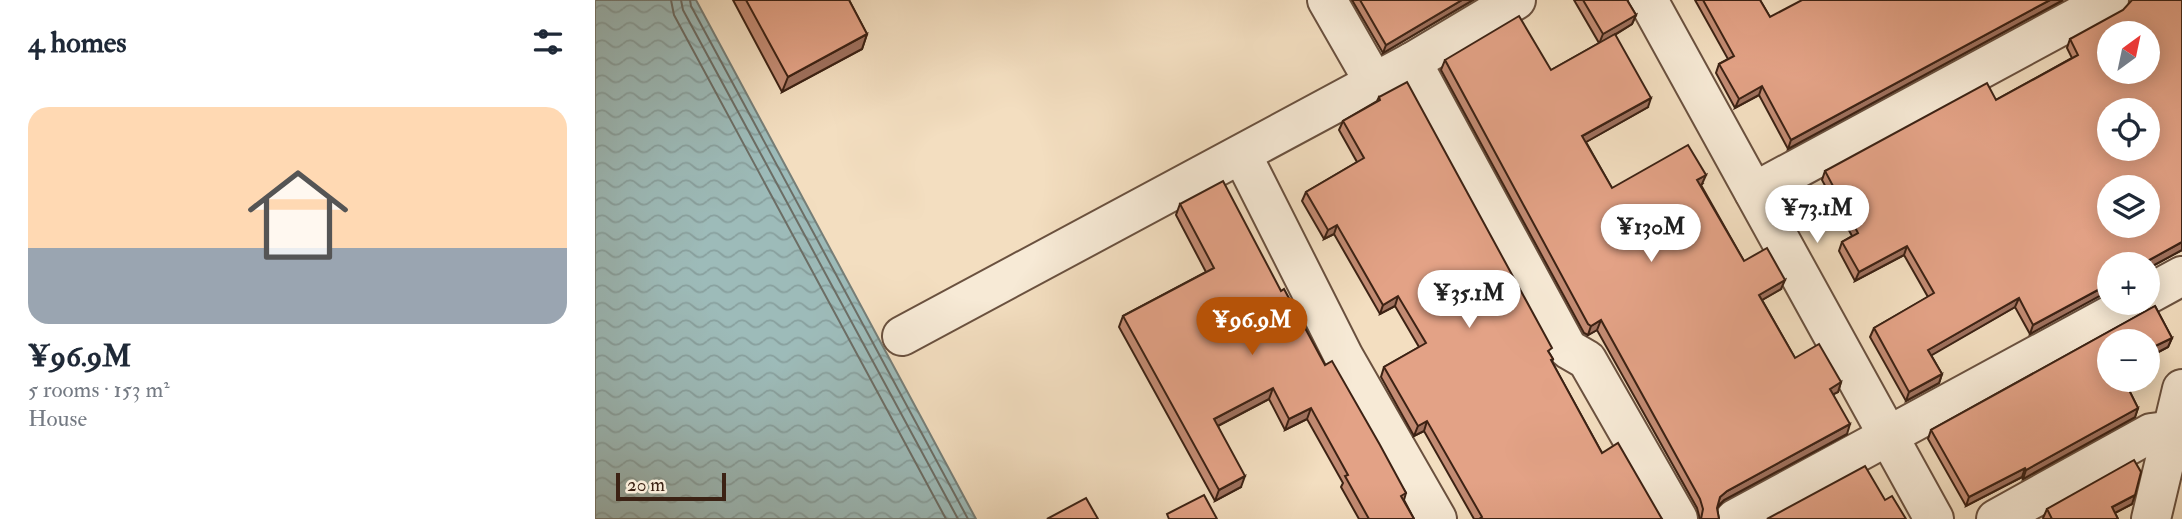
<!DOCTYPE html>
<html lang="en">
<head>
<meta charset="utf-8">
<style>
	:root { --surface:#fff; --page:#f6f6f7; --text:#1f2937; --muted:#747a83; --line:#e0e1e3; --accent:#b45309 }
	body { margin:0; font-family:"IM FELL Double Pica",serif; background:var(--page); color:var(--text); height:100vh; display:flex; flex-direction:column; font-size:26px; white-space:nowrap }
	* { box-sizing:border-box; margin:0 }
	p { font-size:23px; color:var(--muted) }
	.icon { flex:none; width:38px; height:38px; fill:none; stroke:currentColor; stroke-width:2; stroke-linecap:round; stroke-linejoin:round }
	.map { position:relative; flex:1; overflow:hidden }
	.drawer { display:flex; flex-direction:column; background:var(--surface); width:595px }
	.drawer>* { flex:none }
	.needle { width:46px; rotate:33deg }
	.controls { position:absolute; left:1502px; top:21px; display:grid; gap:14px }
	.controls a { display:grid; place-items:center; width:63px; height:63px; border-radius:50%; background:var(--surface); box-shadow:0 4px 18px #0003; font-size:35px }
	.scale { position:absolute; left:21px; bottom:18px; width:110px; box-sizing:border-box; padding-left:7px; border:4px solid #3c2214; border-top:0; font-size:19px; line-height:24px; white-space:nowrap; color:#3c2214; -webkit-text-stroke:5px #f7ead6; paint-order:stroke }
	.price { position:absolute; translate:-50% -60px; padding:0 16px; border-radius:24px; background:#fff; color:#222; font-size:23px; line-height:46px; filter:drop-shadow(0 2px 4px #0008) }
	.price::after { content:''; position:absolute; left:50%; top:42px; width:21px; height:16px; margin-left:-10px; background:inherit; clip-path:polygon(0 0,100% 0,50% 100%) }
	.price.active { background:var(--accent); color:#fff }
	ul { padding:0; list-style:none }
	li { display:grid; align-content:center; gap:14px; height:371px; padding:0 28px }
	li+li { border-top:2px solid var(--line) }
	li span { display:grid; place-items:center; height:217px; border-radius:21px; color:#555 }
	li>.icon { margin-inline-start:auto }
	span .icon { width:126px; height:126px; fill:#fffc; stroke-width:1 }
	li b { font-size:30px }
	h2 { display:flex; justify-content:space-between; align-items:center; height:84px; padding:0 28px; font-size:30px }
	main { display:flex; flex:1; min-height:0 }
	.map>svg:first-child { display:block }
	.water { fill:url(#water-waves); stroke:#767e77; stroke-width:2 }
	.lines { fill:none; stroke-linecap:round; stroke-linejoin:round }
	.shore { stroke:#6c6e66; stroke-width:2 }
	.minor-casing { stroke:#6a513f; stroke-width:42 }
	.minor { stroke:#f7ead6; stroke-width:38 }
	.wall { fill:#c38b73; stroke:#3c2214; stroke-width:2 }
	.shaded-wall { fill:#9f715e; stroke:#3c2214; stroke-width:2 }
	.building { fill:#e3a286; stroke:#3c2214; stroke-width:2; fill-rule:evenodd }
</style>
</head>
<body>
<main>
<section class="drawer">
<h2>4 homes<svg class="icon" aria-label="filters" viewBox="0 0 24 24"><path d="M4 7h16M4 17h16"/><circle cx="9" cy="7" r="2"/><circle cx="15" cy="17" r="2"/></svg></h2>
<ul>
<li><span style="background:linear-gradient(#ffd9b3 65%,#9aa5b1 0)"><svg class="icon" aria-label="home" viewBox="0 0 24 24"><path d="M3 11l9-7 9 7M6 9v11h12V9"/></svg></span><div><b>¥96.9M</b><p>5 rooms · 153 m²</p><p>House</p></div></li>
</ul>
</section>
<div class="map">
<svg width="1587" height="519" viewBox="0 0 1587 519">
	<defs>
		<pattern id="water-waves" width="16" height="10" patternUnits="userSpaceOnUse" patternTransform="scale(1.75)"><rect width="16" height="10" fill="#9dbbb9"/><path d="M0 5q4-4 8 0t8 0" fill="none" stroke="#88a09e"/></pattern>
	</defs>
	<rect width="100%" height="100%" fill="#f3dec0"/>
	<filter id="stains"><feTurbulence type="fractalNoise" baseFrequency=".00286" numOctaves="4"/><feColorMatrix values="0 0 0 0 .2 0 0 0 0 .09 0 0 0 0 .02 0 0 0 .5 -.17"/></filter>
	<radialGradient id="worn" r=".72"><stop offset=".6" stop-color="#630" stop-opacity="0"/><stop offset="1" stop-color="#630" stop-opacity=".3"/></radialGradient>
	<path class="water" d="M0,0H101L381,519H0Z"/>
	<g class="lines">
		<g class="shore">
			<path d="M76,0L79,15L351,519"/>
			<path d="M86,0L88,10L363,519"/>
			<path d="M95,0L96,6L373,519"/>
		</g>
		<g class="minor-casing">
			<g id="minor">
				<path d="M732,0L779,82"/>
				<path d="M1053,0L1339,519"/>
				<path d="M817,62L973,349L992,360L1083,519"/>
				<path d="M647,155L749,357L842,519"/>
				<path d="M1159,192L1514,0"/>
				<path d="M1552,295L1587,276"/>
				<path d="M307,336L817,62L921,0"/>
				<path d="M1140,519L1538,303"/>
				<path d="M1401,519L1556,433L1579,430"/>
				<path d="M1556,519L1587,389"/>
			</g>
		</g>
		<use href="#minor" class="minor"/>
	</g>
	<g class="wall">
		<path d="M138,0H254L272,34L267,49L187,92Z"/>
		<path d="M757,0H878L788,53Z"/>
		<path d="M979,0H1032L1041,15L1037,24L1020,35L1053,107L991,142L1017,188L1107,184L1106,185L1149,261L1186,289L1167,300L1200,358L1246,382L1243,392L1238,394L1252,434L1129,500L1122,508L1124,519H1105L1102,508L1002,330L993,335L989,333L846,70L850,60L956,70L1004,43Z"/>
		<path d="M1100,0H1165L1175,17L1468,0L1193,149L1164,95L1140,108L1121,73L1124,64L1133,59Z"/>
		<path d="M1587,0V250L1552,269V264L1435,334L1420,307L1336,355L1347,374L1344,383L1311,401L1275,337L1279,328L1333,297L1309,255L1260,281L1244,251L1247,242L1257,236L1227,180L1230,171L1401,100L1477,58L1472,48L1475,39Z"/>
		<path d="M784,97L955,354L958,359L957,362L1007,453L1067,519H879L829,431L819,436L786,377L789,367L824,347L800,306L785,314L739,234L729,239L707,201L711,192L762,162L744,130L748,121L782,101Z"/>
		<path d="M585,204L686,291L730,365L811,493L809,500L819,519H764L746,487L748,483L712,419L690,430L674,399L623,426L646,487L620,501L524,327L528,316L611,272L581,215Z"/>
		<path d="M1560,306L1577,338L1573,347L1552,358V341H1514V380H1529L1543,408L1540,417L1428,479L1427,477L1371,506L1333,439L1336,430Z"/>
		<path d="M1537,504L1520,513L1523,519H1449L1448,518L1452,509Z"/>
	</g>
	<g class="shaded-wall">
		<path d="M867,0H878L788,53L791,45Z"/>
		<path d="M1455,0H1468L1193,149L1196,140Z"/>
		<path d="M1041,15L1037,24L1004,44L1008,34Z"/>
		<path d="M272,34L267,49L187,92L193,77Z"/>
		<path d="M1167,86L1164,95L1140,108L1144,99Z"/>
		<path d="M1056,98L1053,107L984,146L987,136Z"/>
		<path d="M1111,175L1107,184L1099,189L1102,180Z"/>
		<path d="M742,225L739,234L729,239L733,230Z"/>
		<path d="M1587,242V250L1552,269V264H1547Z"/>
		<path d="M1312,246L1309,255L1260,281L1264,272Z"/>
		<path d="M1190,280L1186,289L1160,304L1164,295Z"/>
		<path d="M1514,284V291L1435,334L1438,325Z"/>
		<path d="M803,296L800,306L785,314L788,305Z"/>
		<path d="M1424,298L1420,307L1330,359L1333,350Z"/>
		<path d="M1006,320L1002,330L993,335L996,326Z"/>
		<path d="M1577,338L1573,347L1552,358V350Z"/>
		<path d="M1347,374L1344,383L1311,401L1314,392Z"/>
		<path d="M1246,382L1243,392L1231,398L1235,389Z"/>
		<path d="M678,388L674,399L615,430L619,419Z"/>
		<path d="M716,408L712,419L690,430L694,419Z"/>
		<path d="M1543,408L1540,417L1428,479L1431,470Z"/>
		<path d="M832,421L829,431L819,436L823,426Z"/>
		<path d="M1255,424L1252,434L1129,500L1122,507L1125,497L1132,491Z"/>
		<path d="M1430,468L1427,477L1371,506L1374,497Z"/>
		<path d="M650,476L646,487L620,501L624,490Z"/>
		<path d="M1540,495L1537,504L1514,516L1517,507Z"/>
	</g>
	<g class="building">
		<path d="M151,0H254L272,34L193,77Z"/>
		<path d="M765,0H867L791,45Z"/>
		<path d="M988,0H1032L1041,15L1008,34Z"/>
		<path d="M1108,0H1165L1175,17L1207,0H1455L1196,140L1167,86L1144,99L1124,64L1139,56Z"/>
		<path d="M1537,0H1587V242L1547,264H1514V284L1438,325L1424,298L1333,350L1347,374L1314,392L1279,328L1339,293L1312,246L1264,272L1247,242L1263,233L1230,171L1392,83L1401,100L1483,55L1475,39L1528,10ZM1514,33H1552V72H1514ZM1514,110H1552V149H1514ZM1514,187H1552V226H1514Z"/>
		<path d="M924,16L956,70L1020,34L1056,98L987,136L1017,188L1093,145L1111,175L1102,180L1149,261L1172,248L1190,280L1164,295L1200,358L1224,344L1246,382L1235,389L1255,424L1132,491L1125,497L1122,508L1124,519H1106L1108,509L1105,499L1006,320L996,326L993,324L850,60Z"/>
		<path d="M812,82L957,348L953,351L958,359L956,360L1007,453L1023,443L1067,519H884L887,517L832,421L823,426L789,367L831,343L803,296L788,305L742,225L733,230L711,192L769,158L748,121L785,100L784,97Z"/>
		<path d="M628,181L686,291L689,289L730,365L737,361L785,445L811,493L806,496L819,519H774L750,476L753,475L716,408L694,419L678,388L619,419L650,476L624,490L528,316L619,268L585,204Z"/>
		<path d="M1560,306L1577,338L1552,350V341H1514V380H1529L1543,408L1431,470L1430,468L1374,497L1336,430Z"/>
		<path d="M1539,460L1546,472L1540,495L1517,507L1523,519H1457L1452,509Z"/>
		<path d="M1270,466L1290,500L1297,496L1311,519H1172Z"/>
		<path d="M609,495L622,519H574L572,514Z"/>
		<path d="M491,498L503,519H452Z"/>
	</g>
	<rect width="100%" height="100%" filter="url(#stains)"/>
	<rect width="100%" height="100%" fill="url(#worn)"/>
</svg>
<div class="controls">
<a><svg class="needle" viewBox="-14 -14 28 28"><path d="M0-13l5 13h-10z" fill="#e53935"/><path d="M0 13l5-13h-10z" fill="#747a83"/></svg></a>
<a><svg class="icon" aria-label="locate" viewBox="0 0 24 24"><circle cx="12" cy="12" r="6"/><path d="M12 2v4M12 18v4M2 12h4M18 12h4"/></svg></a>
<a><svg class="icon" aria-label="layers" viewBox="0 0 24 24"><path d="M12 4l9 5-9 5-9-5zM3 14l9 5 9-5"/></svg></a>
<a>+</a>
<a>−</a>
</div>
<div class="scale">20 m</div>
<b class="price" style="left:1222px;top:245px">¥73.1M</b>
<b class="price" style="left:1056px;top:264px">¥130M</b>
<b class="price" style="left:874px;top:330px">¥35.1M</b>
<b class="price active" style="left:657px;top:357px">¥96.9M</b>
</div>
</main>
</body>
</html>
